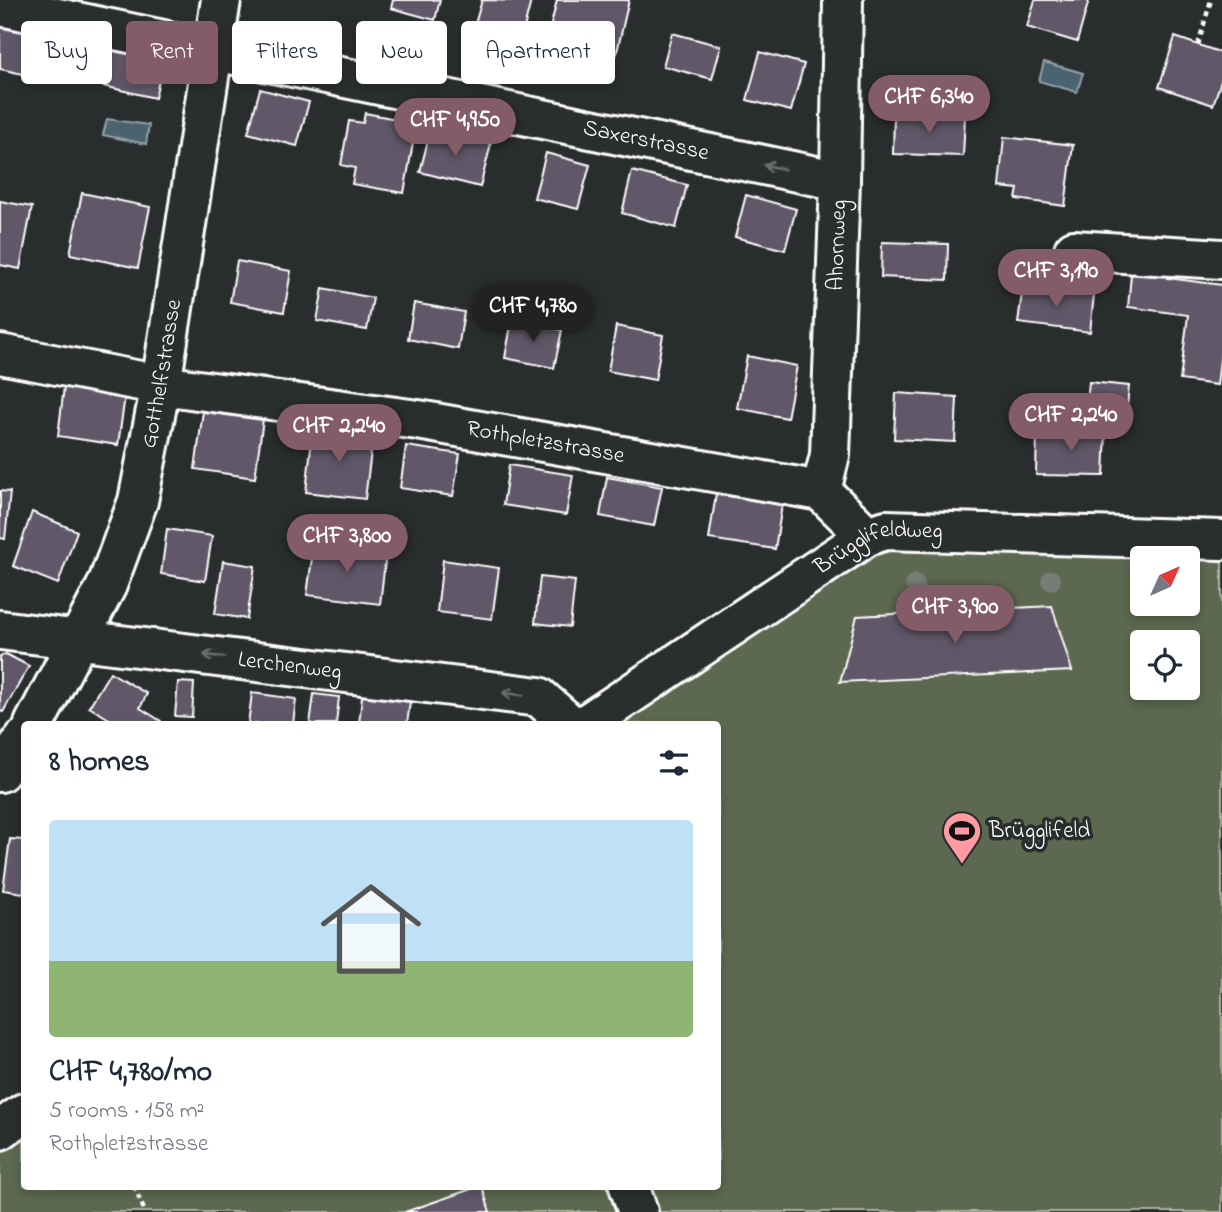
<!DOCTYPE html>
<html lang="en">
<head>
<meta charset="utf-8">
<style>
	:root { --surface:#fff; --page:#f2f2f3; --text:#1f2937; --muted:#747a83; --accent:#845c67 }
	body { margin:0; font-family:"Indie Flower",sans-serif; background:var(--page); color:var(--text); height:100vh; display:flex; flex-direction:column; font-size:26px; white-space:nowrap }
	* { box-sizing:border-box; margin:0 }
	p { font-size:23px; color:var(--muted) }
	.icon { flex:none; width:38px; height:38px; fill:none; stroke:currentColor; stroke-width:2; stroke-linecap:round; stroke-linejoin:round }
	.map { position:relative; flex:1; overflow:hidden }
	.drawer { position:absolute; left:21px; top:721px; width:700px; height:469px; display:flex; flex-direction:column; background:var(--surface); border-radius:7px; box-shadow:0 4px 10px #0003 }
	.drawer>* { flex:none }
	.hud { position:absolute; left:21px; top:21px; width:700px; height:63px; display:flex; gap:14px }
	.needle { width:46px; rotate:45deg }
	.controls { position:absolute; left:1130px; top:546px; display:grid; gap:14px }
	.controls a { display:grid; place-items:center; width:70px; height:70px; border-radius:7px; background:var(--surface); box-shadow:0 4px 10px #0003; font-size:35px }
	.price { position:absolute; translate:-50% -60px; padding:0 16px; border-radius:24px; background:var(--accent); color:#fff; font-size:23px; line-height:46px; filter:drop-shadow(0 2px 4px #0008) }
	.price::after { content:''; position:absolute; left:50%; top:42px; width:21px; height:16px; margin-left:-10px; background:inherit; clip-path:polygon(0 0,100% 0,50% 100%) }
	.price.on { background:#222; color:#fff }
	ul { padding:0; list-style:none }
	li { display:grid; align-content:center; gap:14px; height:371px; padding:0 28px }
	li span { display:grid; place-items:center; height:217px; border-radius:7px; color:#555 }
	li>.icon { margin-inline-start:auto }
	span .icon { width:126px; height:126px; fill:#fffc; stroke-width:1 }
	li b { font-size:30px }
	h2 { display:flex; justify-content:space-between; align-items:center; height:84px; padding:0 28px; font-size:30px }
	.pill { padding:0 24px; border-radius:7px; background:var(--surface); box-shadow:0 4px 10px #0003; font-size:24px; line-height:63px }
	.pill.on { background:var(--accent); color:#fff }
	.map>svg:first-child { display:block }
	.green { fill:#5b674f; stroke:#adb3a7; stroke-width:2; fill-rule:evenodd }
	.water { fill:#4b6470; stroke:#93a2a9; stroke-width:2 }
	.building { fill:#615869; stroke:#fff; stroke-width:2 }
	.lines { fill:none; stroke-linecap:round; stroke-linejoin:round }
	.minor-casing { stroke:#fff; stroke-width:44 }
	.path { stroke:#fff; stroke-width:4.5; stroke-dasharray:5 5; stroke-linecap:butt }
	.minor { stroke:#2a2d2e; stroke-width:38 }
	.tree { fill:#767b76 }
	.oneway { stroke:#6a6c6d }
	.labels { text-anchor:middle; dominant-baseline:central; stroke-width:7; stroke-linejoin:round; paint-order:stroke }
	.street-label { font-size:23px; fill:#fff; stroke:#2a2d2e }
	.poi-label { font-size:23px; fill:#fff; stroke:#2a2d2e; text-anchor:start }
</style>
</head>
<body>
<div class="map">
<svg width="1222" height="1212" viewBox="0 0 1222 1212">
	<rect width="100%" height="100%" fill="#2a2d2e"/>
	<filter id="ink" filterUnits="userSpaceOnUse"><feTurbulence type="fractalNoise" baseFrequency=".0143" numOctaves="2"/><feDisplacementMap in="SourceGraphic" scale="14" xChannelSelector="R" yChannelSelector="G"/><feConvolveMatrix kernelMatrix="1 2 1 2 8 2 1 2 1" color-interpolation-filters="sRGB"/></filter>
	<g filter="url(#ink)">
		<path class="green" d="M867,536L1222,540V1212H0V1130L24,1113V1186H718V724H586ZM1143,558H1188V604H1143ZM1143,642H1188V688H1143Z"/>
		<g class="water">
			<path d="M1044,62L1083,73L1077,92L1039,81Z"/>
			<path d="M107,119L149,125L146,144L103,135Z"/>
		</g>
		<g class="building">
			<path d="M393,0H440L435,20L391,8Z"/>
			<path d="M482,0L531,1L522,36L475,24Z"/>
			<path d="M557,0H629L616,56L547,41Z"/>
			<path d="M1035,0H1089L1077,42L1027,27Z"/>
			<path d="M0,21L69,35L59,82L0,69Z"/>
			<path d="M672,33L721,46L712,79L663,66Z"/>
			<path d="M1175,37L1222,53V78L1213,105L1159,87Z"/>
			<path d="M107,45L164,58L155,98L99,85Z"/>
			<path d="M760,52L804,64L791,111L747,100Z"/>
			<path d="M260,89L309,102L297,146L248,133Z"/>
			<path d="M365,113L407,121L405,130L415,132L404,193L352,184L355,168L341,165L349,121L363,123Z"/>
			<path d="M894,115L965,117L963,156L893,154Z"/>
			<path d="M431,128L491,144L480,187L420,172Z"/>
			<path d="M1004,137L1073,145L1065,206L1016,199L1018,189L999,187Z"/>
			<path d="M546,153L590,165L578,209L534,198Z"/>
			<path d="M632,171L687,185L676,228L622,213Z"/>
			<path d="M82,193L150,207L138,268L70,254Z"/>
			<path d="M746,195L796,209L785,250L735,237Z"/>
			<path d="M0,201L32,207L20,269L0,265Z"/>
			<path d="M882,242L948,244L947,280L881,277Z"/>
			<path d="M237,261L291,271L284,312L230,302Z"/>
			<path d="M1132,264L1168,269L1167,278L1222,285V343L1217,385L1180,380L1188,315L1128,307Z"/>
			<path d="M1023,285L1094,294L1090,332L1018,323Z"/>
			<path d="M323,288L373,298L367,330L317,321Z"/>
			<path d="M414,303L464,312L458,349L408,339Z"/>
			<path d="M512,320L562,330L554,368L505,358Z"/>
			<path d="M616,326L663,335L655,380L608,371Z"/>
			<path d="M747,356L797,366L787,418L737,408Z"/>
			<path d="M1089,382L1129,386L1127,407L1087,403Z"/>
			<path d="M64,387L125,396L118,445L58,436Z"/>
			<path d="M896,393L957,397L955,442L894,439Z"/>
			<path d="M203,411L263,419L255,478L195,469Z"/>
			<path d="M313,429L373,436L365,499L306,492Z"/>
			<path d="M1037,430L1106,432L1104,476L1036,475Z"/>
			<path d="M406,446L460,454L453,496L400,488Z"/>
			<path d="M509,465L573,475L566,515L503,505Z"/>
			<path d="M607,477L662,487L654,526L600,516Z"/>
			<path d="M0,491L10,492L5,539L0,538Z"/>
			<path d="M716,494L782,505L775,549L709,539Z"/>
			<path d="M32,512L77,531L58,584L13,566Z"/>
			<path d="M167,529L212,536L205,581L161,574Z"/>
			<path d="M314,543L386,553L380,604L307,595Z"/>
			<path d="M443,560L499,568L492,619L437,612Z"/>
			<path d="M223,561L255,566L247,619L215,614Z"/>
			<path d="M540,577L575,581L570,627L535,623Z"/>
			<path d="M1052,606L1072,671L840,682L857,616Z"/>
			<path d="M6,654L29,666L3,712L0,711V656Z"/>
			<path d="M110,672L147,694L140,708L161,721V724H118L89,707Z"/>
			<path d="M178,682L194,683L192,717L175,716Z"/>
			<path d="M363,688L411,695L407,724H359Z"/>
			<path d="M252,693L296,699L293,724H248Z"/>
			<path d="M314,694L339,697L336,724H310Z"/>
			<path d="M10,839L24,840V893L3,890Z"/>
			<path d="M482,1186L490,1212H405L480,1186Z"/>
		</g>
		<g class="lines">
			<g class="minor-casing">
				<g id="minor">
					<path id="s1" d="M0,6L840,181"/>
					<path d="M1074,250L1222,259"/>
					<path id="s2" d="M0,354L161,385L418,420L821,491L867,536"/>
					<path id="s3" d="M821,491L830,455L840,181L843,0"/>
					<path id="s4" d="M0,630L539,697L570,724"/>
					<path id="s5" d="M34,724L107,585L138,501L161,385L221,0"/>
					<path id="s6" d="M586,724L867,536L886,530L1222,540"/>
					<path d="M0,772L24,739"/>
					<path d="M0,1130L24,1113"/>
					<path d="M629,1186L638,1212"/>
				</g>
			</g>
			<g class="path">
				<path d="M1198,45L1211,0"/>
				<path d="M134,1186L145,1212"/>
			</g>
			<use href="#minor" class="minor"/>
		</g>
		<g class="tree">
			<circle cx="1051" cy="580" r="10"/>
			<circle cx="915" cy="584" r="10"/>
		</g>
		<defs><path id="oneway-shaft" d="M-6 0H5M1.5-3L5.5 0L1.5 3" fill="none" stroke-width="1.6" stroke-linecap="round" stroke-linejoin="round" transform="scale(1.75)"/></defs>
		<g class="oneway">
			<use href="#oneway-shaft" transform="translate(774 167) rotate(-168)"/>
			<use href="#oneway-shaft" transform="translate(214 656) rotate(-173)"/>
			<use href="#oneway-shaft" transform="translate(513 694) rotate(-173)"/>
		</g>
	</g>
	<defs>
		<g id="stadium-pin" transform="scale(2.0125)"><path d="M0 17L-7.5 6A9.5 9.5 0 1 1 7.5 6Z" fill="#ff9aa2" stroke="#2a2d2e"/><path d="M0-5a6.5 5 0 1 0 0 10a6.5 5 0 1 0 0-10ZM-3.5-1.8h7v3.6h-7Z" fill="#111"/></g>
	</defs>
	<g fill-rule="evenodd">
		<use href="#stadium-pin" x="962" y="831"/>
	</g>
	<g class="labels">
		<g class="street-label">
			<text stroke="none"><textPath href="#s1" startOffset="660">Saxerstrasse</textPath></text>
			<text stroke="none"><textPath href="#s3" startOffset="247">Ahornweg</textPath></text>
			<text stroke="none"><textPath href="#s5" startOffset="376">Gotthelfstrasse</textPath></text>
			<text stroke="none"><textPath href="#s2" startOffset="553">Rothpletzstrasse</textPath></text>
			<text stroke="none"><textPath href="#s6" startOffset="346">Brügglifeldweg</textPath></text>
			<text stroke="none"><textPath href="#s4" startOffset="292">Lerchenweg</textPath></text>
		</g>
		<g class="poi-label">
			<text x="989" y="831">Brügglifeld</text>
		</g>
	</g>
</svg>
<div class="controls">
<a><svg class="needle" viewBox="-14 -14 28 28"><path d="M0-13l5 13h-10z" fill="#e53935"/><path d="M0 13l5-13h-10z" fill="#747a83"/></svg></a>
<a><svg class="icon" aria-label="locate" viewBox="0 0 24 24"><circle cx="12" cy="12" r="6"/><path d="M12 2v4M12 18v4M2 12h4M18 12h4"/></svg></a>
</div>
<b class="price" style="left:929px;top:135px">CHF 6,340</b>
<b class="price" style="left:455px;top:158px">CHF 4,950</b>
<b class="price" style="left:1056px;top:309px">CHF 3,190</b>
<b class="price on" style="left:533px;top:344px">CHF 4,780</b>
<b class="price" style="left:1071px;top:453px">CHF 2,240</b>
<b class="price" style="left:339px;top:464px">CHF 2,240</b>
<b class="price" style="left:347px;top:574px">CHF 3,800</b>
<b class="price" style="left:955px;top:645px">CHF 3,900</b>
<div class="hud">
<a class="pill">Buy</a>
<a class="pill on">Rent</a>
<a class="pill">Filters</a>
<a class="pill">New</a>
<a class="pill">Apartment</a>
</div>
<section class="drawer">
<h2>8 homes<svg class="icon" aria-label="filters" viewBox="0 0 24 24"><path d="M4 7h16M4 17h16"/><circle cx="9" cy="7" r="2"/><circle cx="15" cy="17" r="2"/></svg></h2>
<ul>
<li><span style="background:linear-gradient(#bfe0f5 65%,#8fb573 0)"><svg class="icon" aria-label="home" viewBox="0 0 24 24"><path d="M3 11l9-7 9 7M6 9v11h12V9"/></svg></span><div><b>CHF 4,780/mo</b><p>5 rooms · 158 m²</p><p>Rothpletzstrasse</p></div></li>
</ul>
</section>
</div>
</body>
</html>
